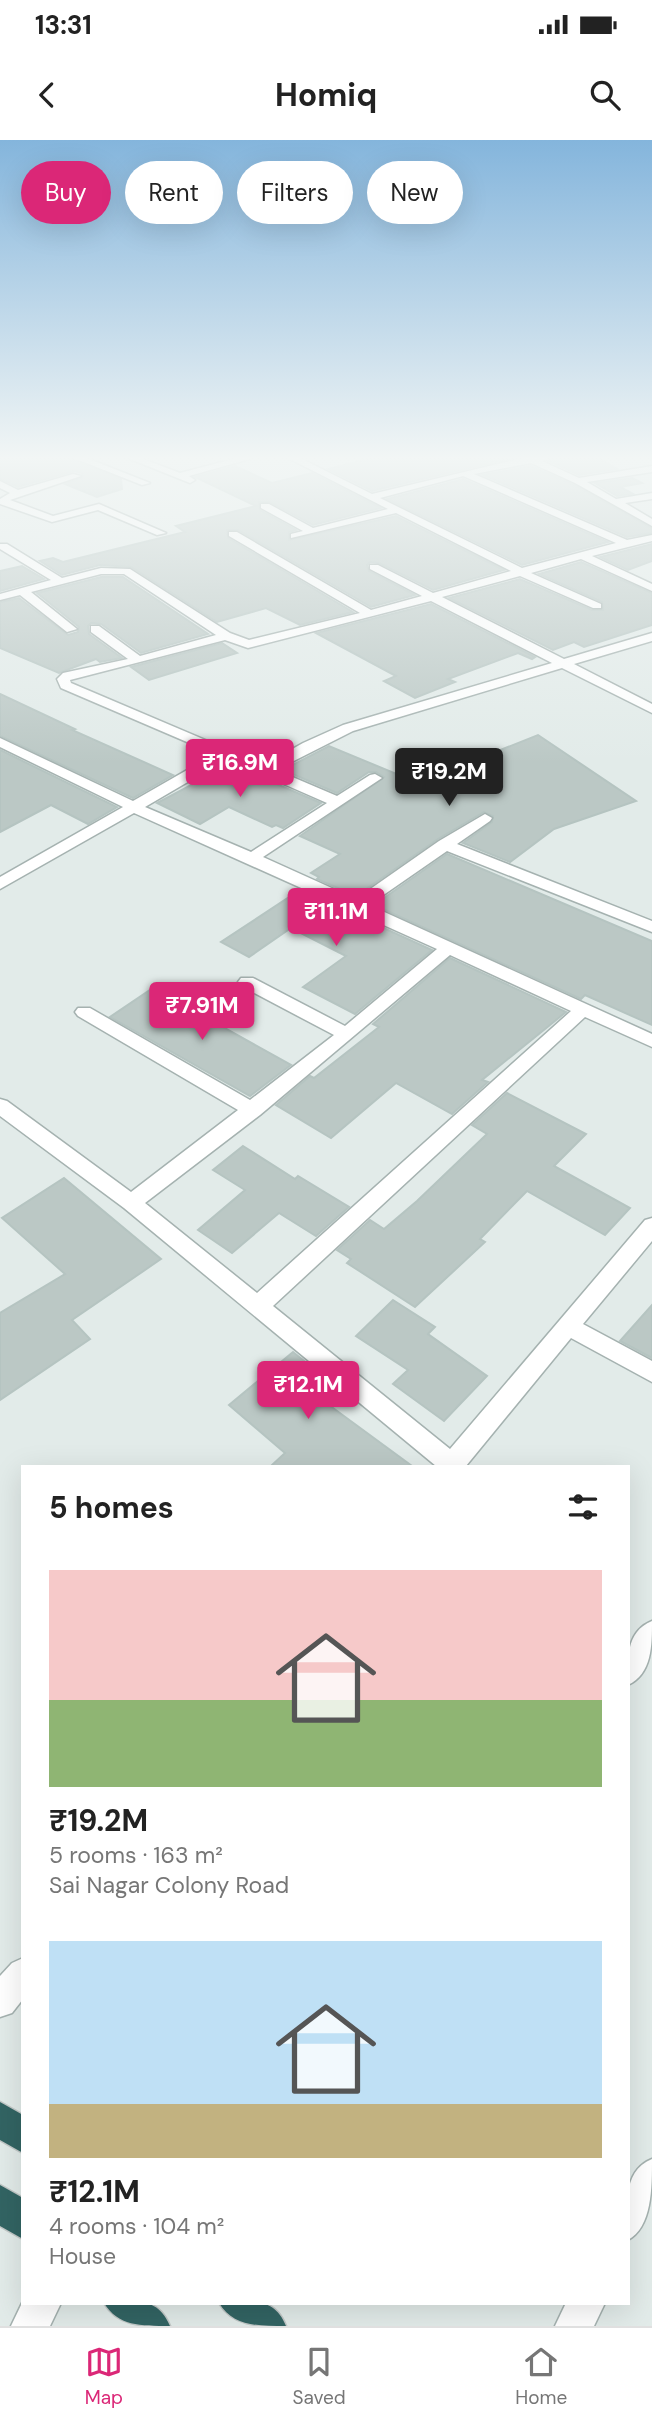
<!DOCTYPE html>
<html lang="en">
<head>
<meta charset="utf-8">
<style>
	:root { --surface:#fff; --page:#f2f2f2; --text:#222; --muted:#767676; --line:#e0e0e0; --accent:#db2777 }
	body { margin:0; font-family:"DM Sans",sans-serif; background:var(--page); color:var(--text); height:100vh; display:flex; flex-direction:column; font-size:26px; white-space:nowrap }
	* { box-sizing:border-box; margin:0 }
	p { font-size:23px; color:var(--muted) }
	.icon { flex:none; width:38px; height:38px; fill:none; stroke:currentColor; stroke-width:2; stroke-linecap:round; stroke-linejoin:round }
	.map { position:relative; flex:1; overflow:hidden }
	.sheet { position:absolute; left:21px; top:1325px; width:609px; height:840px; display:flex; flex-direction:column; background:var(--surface); border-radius:0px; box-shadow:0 7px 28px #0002 }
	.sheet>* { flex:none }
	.hud { position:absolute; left:21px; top:21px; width:611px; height:63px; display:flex; gap:14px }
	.price { position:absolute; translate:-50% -60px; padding:0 16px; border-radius:7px; background:var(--accent); color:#fff; font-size:23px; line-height:46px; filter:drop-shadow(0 2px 4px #0008) }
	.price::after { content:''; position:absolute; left:50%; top:42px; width:21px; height:16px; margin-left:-10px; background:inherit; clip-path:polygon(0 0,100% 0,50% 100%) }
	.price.active { background:#222; color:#fff }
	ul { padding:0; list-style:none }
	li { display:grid; align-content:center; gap:14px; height:371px; padding:0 28px }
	li span { display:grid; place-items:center; height:217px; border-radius:0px; color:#555 }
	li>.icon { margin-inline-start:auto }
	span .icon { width:126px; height:126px; fill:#fffc; stroke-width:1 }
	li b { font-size:30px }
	h2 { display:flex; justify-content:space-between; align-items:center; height:84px; padding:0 28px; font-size:30px }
	.tag { padding:0 24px; border-radius:32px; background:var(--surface); box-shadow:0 7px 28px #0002; font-size:24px; line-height:63px }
	.tag.active { background:var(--accent); color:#fff }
	.status { display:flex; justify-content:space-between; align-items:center; height:49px; padding:0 35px; background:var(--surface); direction:ltr }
	.status svg { height:19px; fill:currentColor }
	header { display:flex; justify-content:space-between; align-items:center; height:91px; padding:0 28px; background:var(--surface); font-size:32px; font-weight:700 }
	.dock { display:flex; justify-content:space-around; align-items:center; height:98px; border-top:2px solid var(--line); background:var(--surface); font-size:19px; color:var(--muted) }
	.dock a { display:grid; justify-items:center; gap:4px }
	.dock .active { color:var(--accent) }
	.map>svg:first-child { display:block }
	.building { fill:#bbc8c5; stroke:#b5c4c1; stroke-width:2 }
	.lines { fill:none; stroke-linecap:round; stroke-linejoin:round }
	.minor-casing { stroke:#a5b2b0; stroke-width:3 }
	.highway-casing { stroke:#c2c8c7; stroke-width:3 }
	.minor { fill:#fff; fill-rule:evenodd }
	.highway { fill:#326463; fill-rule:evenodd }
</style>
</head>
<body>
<div class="status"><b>13:31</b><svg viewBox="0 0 49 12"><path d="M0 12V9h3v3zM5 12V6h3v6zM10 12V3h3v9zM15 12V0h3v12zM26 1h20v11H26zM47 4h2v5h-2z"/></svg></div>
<header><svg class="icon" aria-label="back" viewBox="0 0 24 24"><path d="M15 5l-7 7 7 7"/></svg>Homiq<svg class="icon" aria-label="search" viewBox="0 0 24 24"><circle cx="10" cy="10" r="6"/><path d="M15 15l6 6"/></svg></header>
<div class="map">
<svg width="652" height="2186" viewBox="0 0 652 2186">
	<rect width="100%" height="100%" fill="#e2ebe9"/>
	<g class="building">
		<path d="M0,317H68L121,339L122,349L97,357L65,344L83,337L82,333L74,331L18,347L0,339Z"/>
		<path d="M376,317H516L372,351L328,329Z"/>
		<path d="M555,317H597L617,329L579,335L549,321Z"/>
		<path d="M235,326L272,343L312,333L381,368L313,385L270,362H259L260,370L296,390L289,392V400L396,376L504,430L433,450L379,423L370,422L367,425L369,431L415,455L371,467L238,390H227L228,398L353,472L300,485L266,468L217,482L131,427L100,425L62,435L40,421L53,418L63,422L185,392L176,386L256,366L195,337Z"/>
		<path d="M531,326L574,345L652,388V393L627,397L483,335Z"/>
		<path d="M632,338L642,343L620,347L633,354L617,356L595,343Z"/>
		<path d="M463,339L608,402L522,425L387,359Z"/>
		<path d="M652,404V421L628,430L600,417Z"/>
		<path d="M581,422L652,453V485L584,507L574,502L553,510L449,458L520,439L592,470H603L602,462L539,434Z"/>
		<path d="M22,426L44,439L0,451V431Z"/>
		<path d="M101,437H123L208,494L141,513L101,484L91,483L88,486L89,494L122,518L100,522L96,519L59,533L0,508V462L19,458L68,495L78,492L79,487L37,453Z"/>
		<path d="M431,464L535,517L532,519L518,513L448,539L455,542L415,558L384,541L396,536L316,493Z"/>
		<path d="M222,503L237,513L149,540L131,527Z"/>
		<path d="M0,554L75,589L72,590L173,635L133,658L0,596Z"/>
		<path d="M538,595L636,661L554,689L510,722L463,703L492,682L493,676L484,672L438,699L356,756L317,739L319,737L311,733L340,714L300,696L384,637L376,632H369L337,653L283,630L329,606L418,643Z"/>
		<path d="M0,610L117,667L88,684L51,665L0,692Z"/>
		<path d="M231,624L267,640L321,663L283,688L276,685L272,687L229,667L200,684L157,663Z"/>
		<path d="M447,714L652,801V885L585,855L581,859L374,765Z"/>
		<path d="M300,750L432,810L355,874L303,847L346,816L291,788L249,817L221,802Z"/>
		<path d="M450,818L566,872L482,940L488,942L452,974L396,943L331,998L276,965L310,936L314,938L379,887L373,884Z"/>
		<path d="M150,850L184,869L187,867L291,925L250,956L110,877Z"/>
		<path d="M507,953L586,994L554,1026L630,1068L605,1095L527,1051L480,1099L485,1102L415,1167L347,1123L351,1119L337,1110L370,1080L384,1089L417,1061L487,994L472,985Z"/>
		<path d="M243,1006L295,1039L298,1036L349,1067L316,1096L279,1073L232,1113L198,1090L245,1050L213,1030Z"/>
		<path d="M64,1038L161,1119L72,1180L90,1199L0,1260V1173L65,1134L2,1078Z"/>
		<path d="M393,1160L435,1187L428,1194L487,1236L444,1281L393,1244L408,1230L356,1196Z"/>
		<path d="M652,1165V1218L620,1201Z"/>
		<path d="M293,1212L333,1244L318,1257L412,1326H271L285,1313L229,1265Z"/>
	</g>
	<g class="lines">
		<g class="minor-casing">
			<g id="minor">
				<path d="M71,317H84L150,343L142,345Z"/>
				<path d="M125,317H138L180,333L241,317H257L189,336L195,340L190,343Z"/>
				<path d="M286,317H298L372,354L527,317H552L542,321L579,338L652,326V332L587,342L616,359L652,353V359L625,363L652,379V386L575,343L531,323L474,334L627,400L652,395V401L592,416L652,444V451L581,419L531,433L601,464V468H593L520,436L442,457L564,519L652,493V501L574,524L652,564V573L562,528L353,591L276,630L337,656L370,635L375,634L382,638L263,717L356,759L439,701L485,674L492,678L490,681L457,704L652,781V792L447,711L369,765L652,894V907L585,877L273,1166L450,1309L645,1080L652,1078V1101L583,1184L652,1221V1242L571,1198L466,1326H436L124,1068L0,976V959L7,961L131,1052L238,970L78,876L75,872L78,868H90L250,960L334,895L241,846L238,842L241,838H253L345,886L437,809L134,673L0,749V737L123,667L0,607V598L133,661L215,614L61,548L57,539L63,533L128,519L91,492V486H99L140,516L216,495L124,434H101L31,452L77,489L67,492L20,455L0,460V454L51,440L0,409V404H7L62,438L101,428L130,429L230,493L249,500L360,473L229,396V392H237L371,470L422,456L370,429V425H378L433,453L511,431L396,373L291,398V394L303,391L261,368V364H269L313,388L388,369ZM463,336L616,403L522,428L380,358ZM431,461L552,523L343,585L303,603L264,625L71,543L70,540L225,500L248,508ZM227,619L327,663L251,712L145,667ZM450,815L571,871L257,1153L145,1063L260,975Z"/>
				<path d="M73,334L81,336L10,360L53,376L99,364L166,393L157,395L98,370L52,382L0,364V359L10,353L0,348V341L18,350Z"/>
				<path d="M652,1481C652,1505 652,1534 628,1545C628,1520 625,1492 652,1481Z"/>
				<path d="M23,1818V1859L12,1873L0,1877V1836L12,1823Z"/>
				<path d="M652,2019C652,2048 652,2087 628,2100C628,2071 620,2032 652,2019Z"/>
				<path d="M23,2161V2163H61L50,2186H11Z"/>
				<path d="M566,2163H605L594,2186H555Z"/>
			</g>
		</g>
		<g class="highway-casing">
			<g id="highway">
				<path d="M0,1962L23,1975V2013L0,2000Z"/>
				<path d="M0,2045L23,2058V2099L0,2086Z"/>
				<path d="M104,2163C134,2163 156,2154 170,2186C140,2186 118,2186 104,2163Z"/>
				<path d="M219,2163C249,2163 273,2154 286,2186C256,2186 233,2186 219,2163Z"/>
			</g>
		</g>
		<use href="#minor" class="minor"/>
		<use href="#highway" class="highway"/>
	</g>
	<linearGradient id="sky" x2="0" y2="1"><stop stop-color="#84b5dc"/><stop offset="0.51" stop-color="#f2f6f5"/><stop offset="1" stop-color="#f2f6f5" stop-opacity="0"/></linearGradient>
	<rect width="652" height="623" fill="url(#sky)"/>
</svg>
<b class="price" style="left:240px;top:659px">₹16.9M</b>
<b class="price active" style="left:449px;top:668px">₹19.2M</b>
<b class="price" style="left:336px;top:808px">₹11.1M</b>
<b class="price" style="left:202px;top:902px">₹7.91M</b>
<b class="price" style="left:308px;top:1281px">₹12.1M</b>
<div class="hud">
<a class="tag active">Buy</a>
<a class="tag">Rent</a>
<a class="tag">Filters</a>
<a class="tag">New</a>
</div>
<section class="sheet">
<h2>5 homes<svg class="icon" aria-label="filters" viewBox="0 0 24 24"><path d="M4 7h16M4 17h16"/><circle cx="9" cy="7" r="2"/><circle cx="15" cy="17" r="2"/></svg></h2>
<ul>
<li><span style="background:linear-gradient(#f6c9c9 60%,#8fb573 0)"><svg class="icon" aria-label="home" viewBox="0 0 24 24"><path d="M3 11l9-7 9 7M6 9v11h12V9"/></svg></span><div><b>₹19.2M</b><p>5 rooms · 163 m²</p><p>Sai Nagar Colony Road</p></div></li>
<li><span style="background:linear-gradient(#bfe0f5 75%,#c2b280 0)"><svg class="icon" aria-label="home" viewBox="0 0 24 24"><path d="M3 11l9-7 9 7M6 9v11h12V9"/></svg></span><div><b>₹12.1M</b><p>4 rooms · 104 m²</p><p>House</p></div></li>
</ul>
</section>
</div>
<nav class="dock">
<a class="active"><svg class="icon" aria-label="map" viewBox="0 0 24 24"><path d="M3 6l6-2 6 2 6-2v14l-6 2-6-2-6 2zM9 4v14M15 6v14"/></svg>Map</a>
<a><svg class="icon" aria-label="saved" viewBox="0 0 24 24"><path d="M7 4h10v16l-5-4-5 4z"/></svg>Saved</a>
<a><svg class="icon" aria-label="home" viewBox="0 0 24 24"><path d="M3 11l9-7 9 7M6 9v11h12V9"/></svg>Home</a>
</nav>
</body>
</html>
